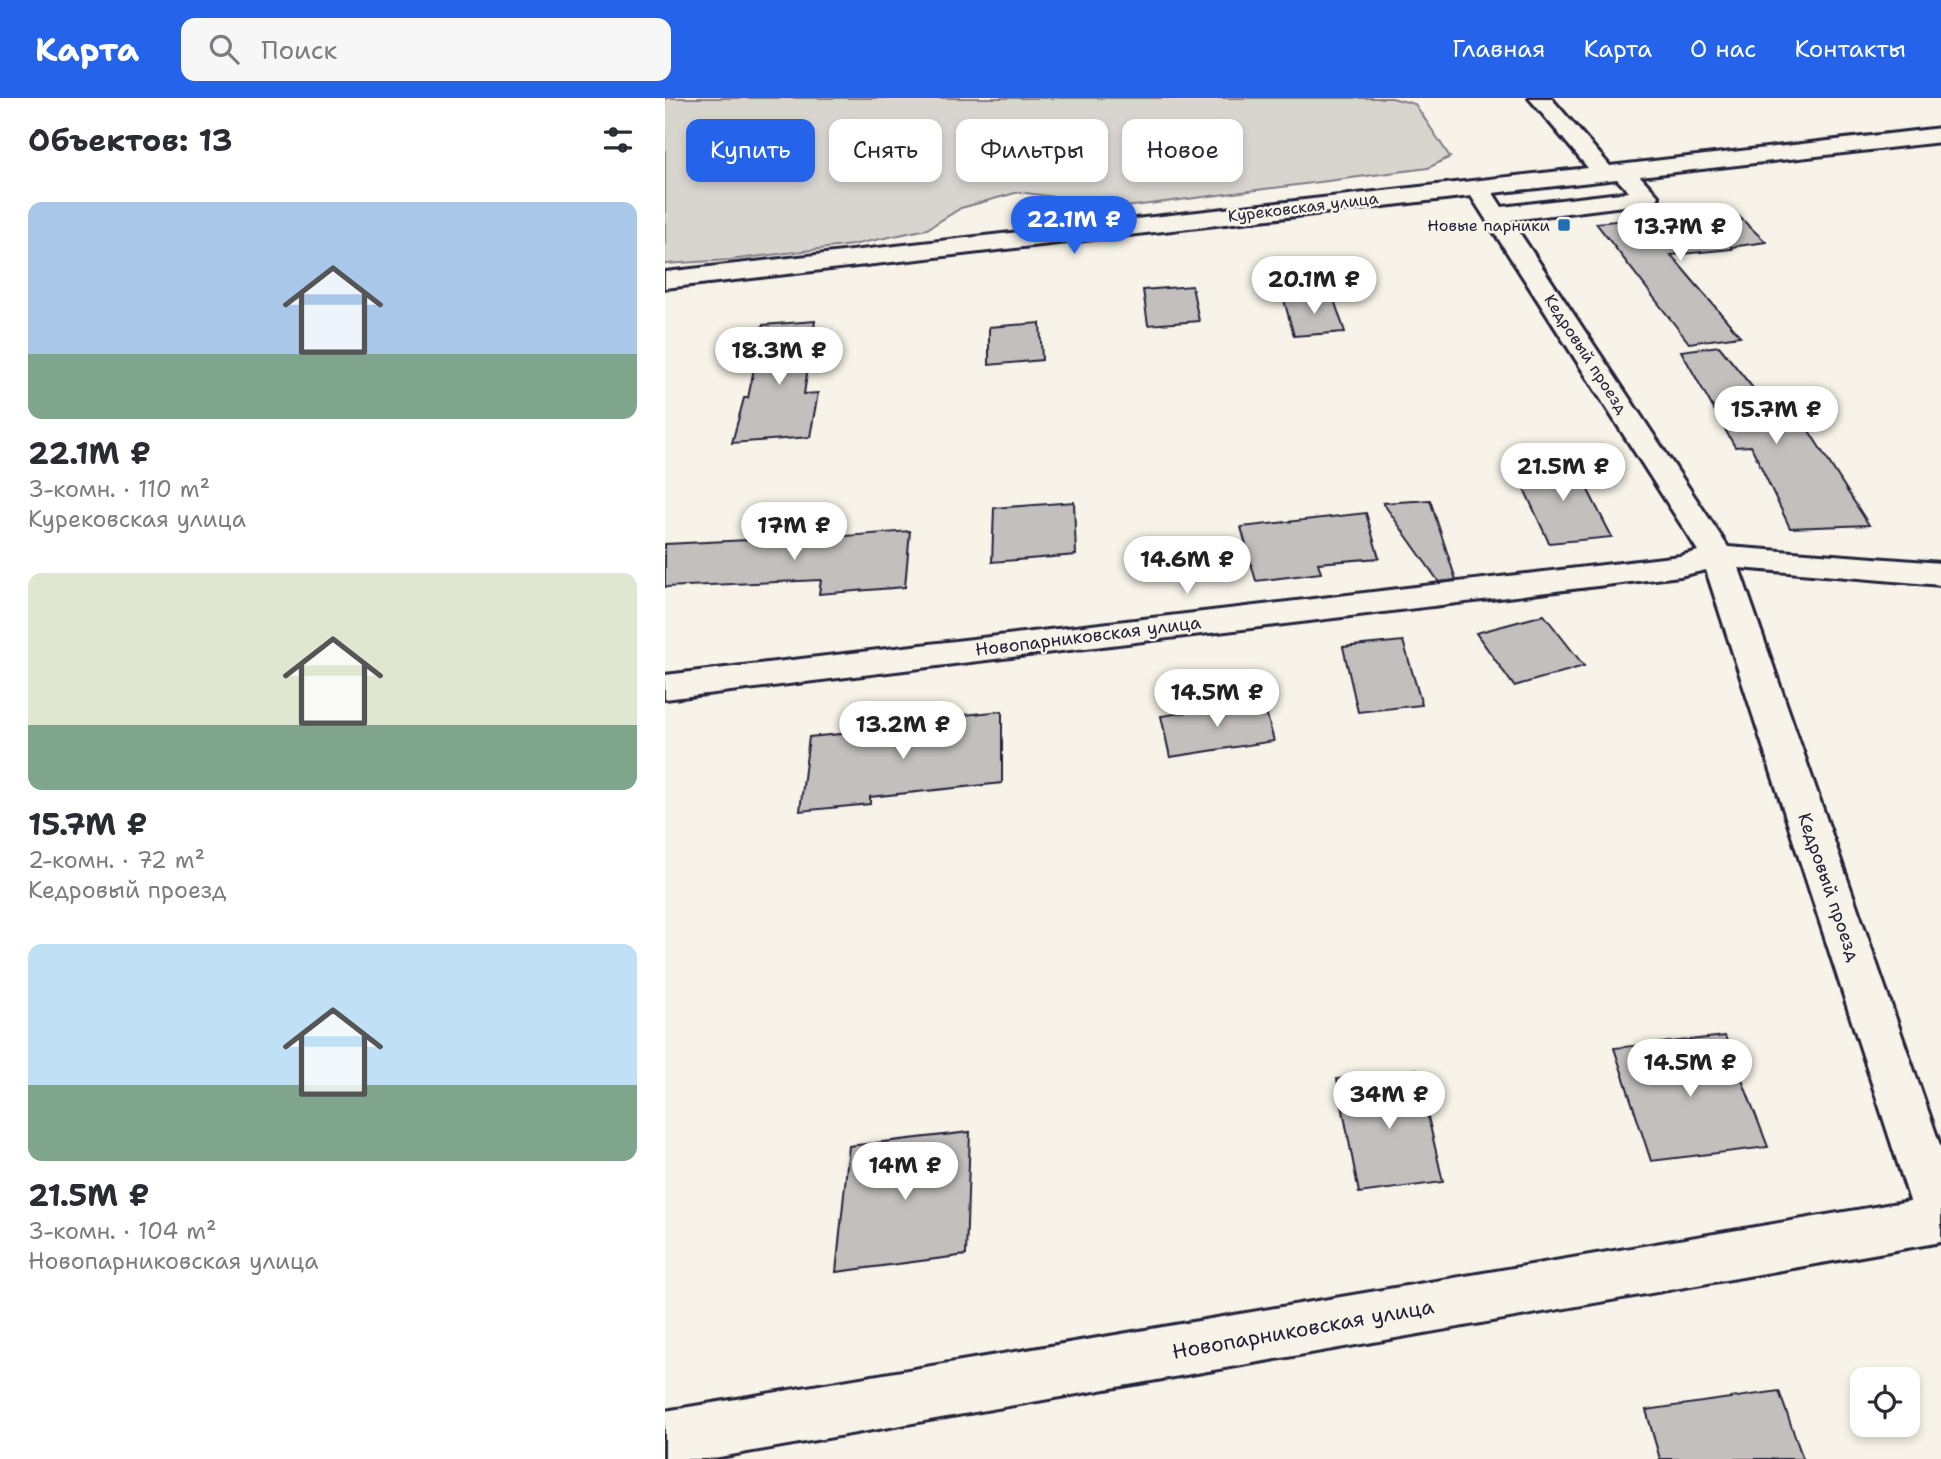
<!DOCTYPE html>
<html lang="ru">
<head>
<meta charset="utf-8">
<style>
	:root { --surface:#fff; --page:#f7f7f7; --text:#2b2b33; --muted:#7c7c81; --accent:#2563eb }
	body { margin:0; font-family:"Shantell Sans",sans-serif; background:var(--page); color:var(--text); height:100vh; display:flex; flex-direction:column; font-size:26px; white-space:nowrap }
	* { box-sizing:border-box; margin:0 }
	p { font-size:23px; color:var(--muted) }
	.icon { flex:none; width:38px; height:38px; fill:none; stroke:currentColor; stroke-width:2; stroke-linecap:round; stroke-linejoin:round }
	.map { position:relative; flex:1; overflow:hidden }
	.drawer { display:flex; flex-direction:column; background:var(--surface); width:665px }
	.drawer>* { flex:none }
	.top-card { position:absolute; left:21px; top:21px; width:665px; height:63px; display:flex; gap:14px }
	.fabs { position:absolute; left:1185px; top:1269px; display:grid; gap:14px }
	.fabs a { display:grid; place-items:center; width:70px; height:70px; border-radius:14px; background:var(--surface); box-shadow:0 4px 10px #0003; font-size:35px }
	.price { position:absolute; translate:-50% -60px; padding:0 16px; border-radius:24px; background:#fff; color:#222; font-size:23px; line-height:46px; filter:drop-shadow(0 2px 4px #0008) }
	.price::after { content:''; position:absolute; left:50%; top:42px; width:21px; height:16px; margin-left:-10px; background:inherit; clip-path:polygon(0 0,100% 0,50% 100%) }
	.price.current { background:var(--accent); color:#fff }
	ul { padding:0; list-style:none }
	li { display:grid; align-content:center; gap:14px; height:371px; padding:0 28px }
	li span { display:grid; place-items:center; height:217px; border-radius:14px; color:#555 }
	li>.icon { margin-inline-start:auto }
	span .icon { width:126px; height:126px; fill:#fffc; stroke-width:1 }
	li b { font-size:30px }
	h2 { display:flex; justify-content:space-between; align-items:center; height:84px; padding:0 28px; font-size:30px }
	.chip { padding:0 24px; border-radius:14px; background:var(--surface); box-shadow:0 4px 10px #0003; font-size:24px; line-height:63px }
	.chip.current { background:var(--accent); color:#fff }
	header { display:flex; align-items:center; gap:42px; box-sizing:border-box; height:98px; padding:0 35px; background:var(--accent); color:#fff }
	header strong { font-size:33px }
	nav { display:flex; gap:38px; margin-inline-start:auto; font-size:24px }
	.search { width:490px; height:63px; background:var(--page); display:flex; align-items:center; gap:18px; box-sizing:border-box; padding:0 24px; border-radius:14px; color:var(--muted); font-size:26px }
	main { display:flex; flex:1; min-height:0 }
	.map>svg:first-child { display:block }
	.green { fill:#d8d5cf; stroke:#7d7c85; stroke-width:2 }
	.building { fill:#c2bfbd; stroke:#22223b; stroke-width:2 }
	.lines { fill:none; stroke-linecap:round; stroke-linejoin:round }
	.minor-casing { stroke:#22223b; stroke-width:6 }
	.minor { fill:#f7f3e8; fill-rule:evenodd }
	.poi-dot { fill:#1f6fb2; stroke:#f7f3e8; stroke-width:2.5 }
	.labels { text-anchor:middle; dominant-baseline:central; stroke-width:5; stroke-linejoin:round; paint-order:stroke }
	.far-street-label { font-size:16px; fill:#22223b; stroke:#f7f3e8 }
	.far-poi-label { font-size:16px; fill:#22223b; stroke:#f7f3e8; text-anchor:end }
	.street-label { font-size:18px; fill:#22223b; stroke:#f7f3e8 }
	.near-street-label { font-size:21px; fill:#22223b; stroke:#f7f3e8 }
</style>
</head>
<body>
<header>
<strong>Карта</strong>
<div class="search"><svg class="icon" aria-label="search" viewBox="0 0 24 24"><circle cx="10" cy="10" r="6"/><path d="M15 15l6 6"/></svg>Поиск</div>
<nav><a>Главная</a><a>Карта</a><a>О нас</a><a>Контакты</a></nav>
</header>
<main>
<section class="drawer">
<h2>Объектов: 13<svg class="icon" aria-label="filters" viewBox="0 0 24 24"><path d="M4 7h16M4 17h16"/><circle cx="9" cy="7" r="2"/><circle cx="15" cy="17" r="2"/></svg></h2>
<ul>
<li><span style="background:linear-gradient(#a9c7e8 70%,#7fa58c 0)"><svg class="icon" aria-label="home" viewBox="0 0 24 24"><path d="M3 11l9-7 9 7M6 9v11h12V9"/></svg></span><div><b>22.1M ₽</b><p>3-комн. · 110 m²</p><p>Курековская улица</p></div></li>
<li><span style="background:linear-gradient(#dfe7d0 70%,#7fa58c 0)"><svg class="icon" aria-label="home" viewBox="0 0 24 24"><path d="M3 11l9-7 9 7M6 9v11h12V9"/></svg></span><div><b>15.7M ₽</b><p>2-комн. · 72 m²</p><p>Кедровый проезд</p></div></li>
<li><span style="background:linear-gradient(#bfe0f5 65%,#7fa58c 0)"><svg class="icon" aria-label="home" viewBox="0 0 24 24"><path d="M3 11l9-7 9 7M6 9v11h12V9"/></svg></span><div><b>21.5M ₽</b><p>3-комн. · 104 m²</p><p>Новопарниковская улица</p></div></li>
</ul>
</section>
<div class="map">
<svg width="1276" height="1361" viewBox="0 0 1276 1361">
	<rect width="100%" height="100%" fill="#f7f3e8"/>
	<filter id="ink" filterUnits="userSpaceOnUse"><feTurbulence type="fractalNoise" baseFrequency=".0143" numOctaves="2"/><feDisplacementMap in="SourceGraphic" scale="14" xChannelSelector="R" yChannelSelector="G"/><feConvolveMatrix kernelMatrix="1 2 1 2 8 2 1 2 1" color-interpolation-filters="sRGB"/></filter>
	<g filter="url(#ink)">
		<path class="green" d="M0,0H727L750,6L785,59L763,70L461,109L354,94L296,110L262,131L187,147L65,162L0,166Z"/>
		<g class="building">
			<path d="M1066,111L1101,144L1066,149L1067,151L1006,157L1075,238L1024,245L931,125Z"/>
			<path d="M527,188L534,223L483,227L478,192Z"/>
			<path d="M668,199L680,234L629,238L619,202Z"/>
			<path d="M150,223L139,296L153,295L145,339L67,345L79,300H83L98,227Z"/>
			<path d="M375,225L377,262L324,267V229Z"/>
			<path d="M1054,248L1108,315L1132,314L1204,427L1125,430L1086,348L1070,349L1016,253Z"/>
			<path d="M909,365L947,439L884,445L850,371Z"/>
			<path d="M765,402L791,482L774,484L718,405Z"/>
			<path d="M409,404L411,457L327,464L329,410Z"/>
			<path d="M701,415L714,460L653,465L656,475L591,483L576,429Z"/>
			<path d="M245,433L240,489L154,496L156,482L0,489V446L104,441L103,444Z"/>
			<path d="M879,517L919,568L849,588L811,535Z"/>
			<path d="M738,543L757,607L693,614L678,549Z"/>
			<path d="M598,603L609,643L505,659L496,618Z"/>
			<path d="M337,613V685L205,699V706L135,713L144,639L271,627V620Z"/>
			<path d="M1060,938L1103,1049L986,1063L949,950Z"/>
			<path d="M752,971L778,1084L694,1095L672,981Z"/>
			<path d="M305,1034L301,1157L171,1174L184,1048Z"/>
			<path d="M1114,1293L1138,1361H995L981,1312Z"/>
		</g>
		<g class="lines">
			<g class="minor-casing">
				<path id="minor" d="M864,0H886L945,68L1276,30V44L975,78L994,99L990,104L846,122L1063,449L1276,465V487L1074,470L1276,1050V1144L43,1361H0V1313L1245,1103L1041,472L1015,478L0,601V577L1015,458L1033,453L806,98L0,190V174L923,70ZM952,81L964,94L837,109L828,95Z"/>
			</g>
			<use href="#minor" class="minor"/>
		</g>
	</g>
	<rect class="poi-dot" x="892" y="120" width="14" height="14" rx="3.5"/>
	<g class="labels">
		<g class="far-street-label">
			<text transform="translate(638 109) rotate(-7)">Курековская улица</text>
			<text transform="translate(921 256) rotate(57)">Кедровый проезд</text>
		</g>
		<g class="far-poi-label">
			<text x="885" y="127">Новые парники</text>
		</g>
		<g class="street-label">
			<text transform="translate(423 538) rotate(-7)">Новопарниковская улица</text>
			<text transform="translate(1164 789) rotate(71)">Кедровый проезд</text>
		</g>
		<g class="near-street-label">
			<text transform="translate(638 1231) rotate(-10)">Новопарниковская улица</text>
		</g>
	</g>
</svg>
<div class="fabs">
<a><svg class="icon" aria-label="locate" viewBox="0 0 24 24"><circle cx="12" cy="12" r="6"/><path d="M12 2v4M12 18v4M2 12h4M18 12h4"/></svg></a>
</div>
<b class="price current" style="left:409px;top:158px">22.1M ₽</b>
<b class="price" style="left:1015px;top:165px">13.7M ₽</b>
<b class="price" style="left:649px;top:218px">20.1M ₽</b>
<b class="price" style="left:114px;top:289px">18.3M ₽</b>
<b class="price" style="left:1111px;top:348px">15.7M ₽</b>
<b class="price" style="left:898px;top:405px">21.5M ₽</b>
<b class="price" style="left:129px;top:464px">17M ₽</b>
<b class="price" style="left:522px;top:498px">14.6M ₽</b>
<b class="price" style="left:552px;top:631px">14.5M ₽</b>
<b class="price" style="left:238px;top:663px">13.2M ₽</b>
<b class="price" style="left:1025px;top:1001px">14.5M ₽</b>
<b class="price" style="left:724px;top:1033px">34M ₽</b>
<b class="price" style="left:240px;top:1104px">14M ₽</b>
<div class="top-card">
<a class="chip current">Купить</a>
<a class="chip">Снять</a>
<a class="chip">Фильтры</a>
<a class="chip">Новое</a>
</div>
</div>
</main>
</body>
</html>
